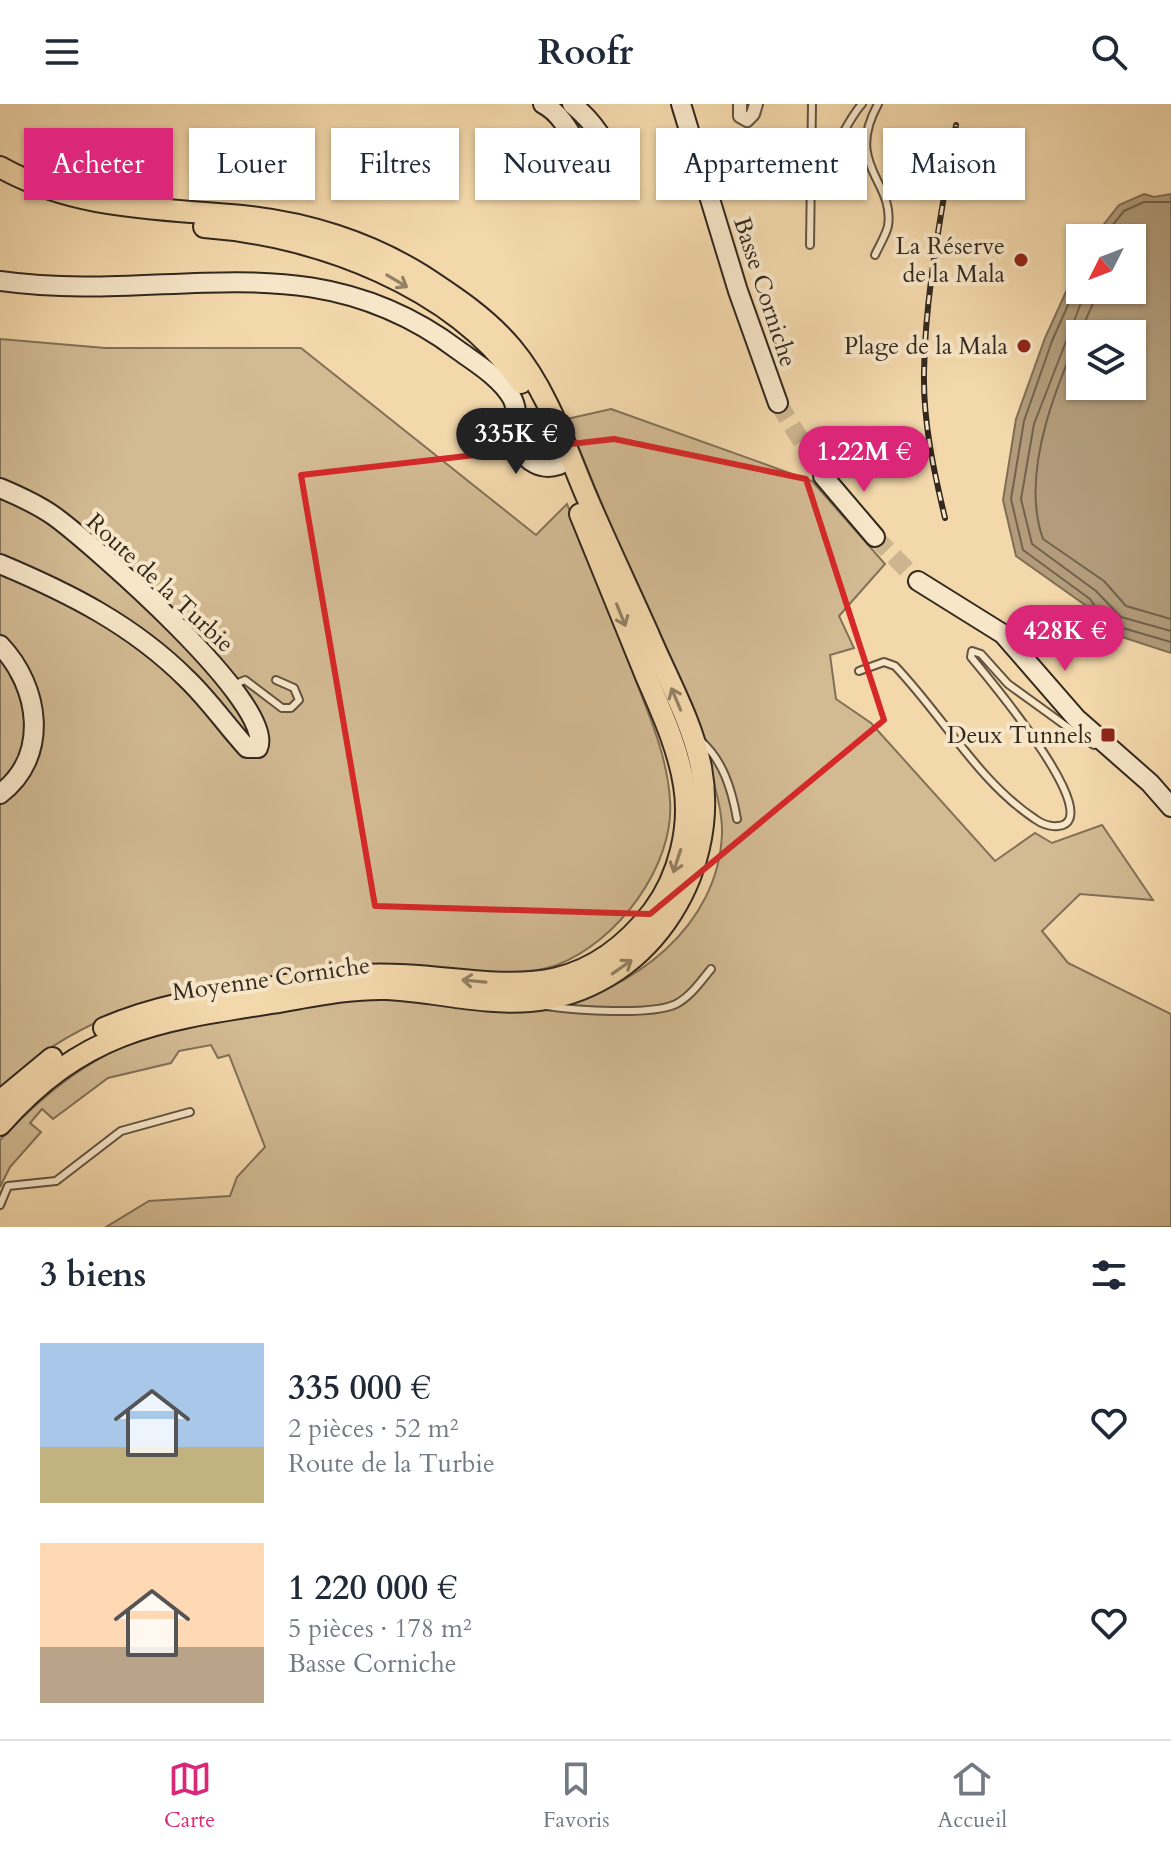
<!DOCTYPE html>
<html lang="fr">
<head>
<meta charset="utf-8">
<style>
	:root { --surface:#fff; --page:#f2f2f3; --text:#1f2937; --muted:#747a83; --line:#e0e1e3; --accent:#db2777 }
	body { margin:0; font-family:Cardo,serif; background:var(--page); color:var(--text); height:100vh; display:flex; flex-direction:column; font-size:30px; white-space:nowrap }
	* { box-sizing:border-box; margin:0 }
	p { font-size:26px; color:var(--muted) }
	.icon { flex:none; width:44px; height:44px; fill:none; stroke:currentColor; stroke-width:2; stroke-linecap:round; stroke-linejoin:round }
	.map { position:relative; height:1123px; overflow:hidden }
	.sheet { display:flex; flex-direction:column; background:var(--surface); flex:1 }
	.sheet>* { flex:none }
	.guide { position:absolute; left:24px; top:24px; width:1124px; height:72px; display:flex; gap:16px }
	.needle { width:52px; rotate:228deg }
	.buttons { position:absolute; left:1066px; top:120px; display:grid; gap:16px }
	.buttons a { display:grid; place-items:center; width:80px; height:80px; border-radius:0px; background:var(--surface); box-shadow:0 2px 6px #0004; font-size:40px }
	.price { position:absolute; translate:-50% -68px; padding:0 18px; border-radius:28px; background:var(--accent); color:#fff; font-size:26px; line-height:52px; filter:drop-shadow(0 2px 4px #0008) }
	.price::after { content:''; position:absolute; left:50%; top:48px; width:24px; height:18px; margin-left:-12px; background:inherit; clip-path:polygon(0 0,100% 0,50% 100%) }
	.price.on { background:#222; color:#fff }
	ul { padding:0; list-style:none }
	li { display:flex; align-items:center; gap:24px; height:200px; padding:0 40px }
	li span { display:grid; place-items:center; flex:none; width:224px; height:160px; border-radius:0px; color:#555 }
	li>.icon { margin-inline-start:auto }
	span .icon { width:96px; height:96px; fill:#fffc; stroke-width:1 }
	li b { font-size:34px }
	h2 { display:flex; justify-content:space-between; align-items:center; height:96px; padding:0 40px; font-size:34px }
	.chip { padding:0 28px; border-radius:0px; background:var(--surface); box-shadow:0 2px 6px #0004; font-size:28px; line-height:72px }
	.chip.on { background:var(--accent); color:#fff }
	header { display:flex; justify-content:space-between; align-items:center; height:104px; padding:0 40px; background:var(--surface); font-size:36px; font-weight:700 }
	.tabs { display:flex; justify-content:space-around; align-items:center; height:112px; border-top:2px solid var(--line); background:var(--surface); font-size:22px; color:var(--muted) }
	.tabs a { display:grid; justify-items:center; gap:4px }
	.tabs .on { color:var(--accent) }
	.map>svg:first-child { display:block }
	.green { fill:#d2ba93; stroke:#827158; stroke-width:2 }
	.water { fill:#b29c7b; stroke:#7f6e56; stroke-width:2; fill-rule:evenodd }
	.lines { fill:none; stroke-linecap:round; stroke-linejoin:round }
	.shore { stroke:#72624c; stroke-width:2 }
	.secondary-tunnel { stroke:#cdb58f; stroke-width:18; stroke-dasharray:18 9; stroke-linecap:butt }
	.lane-casing { stroke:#635441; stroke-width:10 }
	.street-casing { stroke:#635441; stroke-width:16 }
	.secondary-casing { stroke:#33281e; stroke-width:22 }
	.primary-casing { stroke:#33281e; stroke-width:24 }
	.lane { stroke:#f7e6c8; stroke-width:6 }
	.street { stroke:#f7e6c8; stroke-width:12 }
	.secondary { stroke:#f7e6c8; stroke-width:18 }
	.primary { stroke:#f3d8ab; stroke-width:20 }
	.rail-casing { stroke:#33281e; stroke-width:6 }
	.rail { stroke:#f7e6c8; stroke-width:3; stroke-dasharray:9; stroke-linecap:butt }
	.oneway { stroke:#938064 }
	.marked { fill:none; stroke:#d62828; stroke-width:6; stroke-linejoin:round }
	.poi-dot { fill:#8f2418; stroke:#f7e6c8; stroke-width:3 }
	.labels { text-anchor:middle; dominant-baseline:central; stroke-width:8; stroke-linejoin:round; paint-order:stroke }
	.poi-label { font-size:24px; fill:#33281e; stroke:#f7e6c8; text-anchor:end }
	.street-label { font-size:24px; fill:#33281e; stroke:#f7e6c8 }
</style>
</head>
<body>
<header><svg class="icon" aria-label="menu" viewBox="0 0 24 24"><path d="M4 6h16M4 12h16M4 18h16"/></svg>Roofr<svg class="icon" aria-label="search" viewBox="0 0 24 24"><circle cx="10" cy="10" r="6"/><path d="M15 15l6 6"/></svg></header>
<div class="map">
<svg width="1171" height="1123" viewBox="0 0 1171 1123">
	<rect width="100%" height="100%" fill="#f3d8ab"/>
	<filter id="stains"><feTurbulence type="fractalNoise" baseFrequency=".0025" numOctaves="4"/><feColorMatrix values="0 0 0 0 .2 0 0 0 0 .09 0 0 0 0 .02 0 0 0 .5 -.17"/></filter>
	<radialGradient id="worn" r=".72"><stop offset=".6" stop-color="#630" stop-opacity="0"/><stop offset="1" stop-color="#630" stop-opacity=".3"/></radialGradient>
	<g class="green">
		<path d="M0,235L105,244H301L536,431L567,400C588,455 609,509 631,564C647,607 667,649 670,696C675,762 617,838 557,861C515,877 445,862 401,861C354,860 308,867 262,875C160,891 78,910 0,984Z"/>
		<path d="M611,305L812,377L885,460L839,512L854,544L830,551L836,595L871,619L995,757L1035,729L1052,739L1102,721L1153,796L1080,790L1042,827L1068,859L1171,910V1123H106L149,1097L230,1092L237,1073L265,1043L229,951L218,954L211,941L179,947L171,959L108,974L53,1015L42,1005L30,1019L41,1028L10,1063L0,1083V1036C48,986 93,950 159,928C215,909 312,896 371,894C414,893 458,899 501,901C515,902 533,906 547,904C632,888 719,823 722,729C723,684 690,617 673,575C638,488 602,402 567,315Z"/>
	</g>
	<path class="water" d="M1144,90L1154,93L1171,90V549L1113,530L1096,517L1085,501L1016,452L1003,396L1016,315L1045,234L1080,157V186H1132V134H1093L1119,101ZM1132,230V282H1080V230Z"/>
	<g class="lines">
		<g class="shore">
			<path d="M1102,134L1124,107L1144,98H1171"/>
			<path d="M1080,174L1052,237L1024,317L1011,395L1023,446L1090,495L1102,512L1116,522L1171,538"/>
			<path d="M1086,186L1034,320L1021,395L1032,440L1096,487L1121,513L1171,527"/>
			<path d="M1099,186C1068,256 1016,359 1043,435L1104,477L1126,502L1171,515"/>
		</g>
		<g class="secondary-tunnel">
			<path d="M778,299L823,372"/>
			<path d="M875,433L918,477"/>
		</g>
		<g class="lane-casing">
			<g id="lane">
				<path d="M810,72C834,57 843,21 862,0"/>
				<path d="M810,141L812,0"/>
				<path d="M875,151C879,142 886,131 888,122C895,77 844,62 878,0"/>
				<path d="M859,567L884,558L895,562C942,611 978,677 1035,715C1042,720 1049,723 1058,722C1110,717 984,569 971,553L972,547L981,550L1008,580L1084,635L1094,641L1098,638"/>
				<path d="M233,581L245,576L282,604H291L299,596L294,584L276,576"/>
				<path d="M700,636C723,656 732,686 737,715"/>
				<path d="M546,902C575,906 651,912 676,900C691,892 701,877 711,865"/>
				<path d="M0,1101L8,1082L56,1077L121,1027L190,1008"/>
			</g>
		</g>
		<g class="street-casing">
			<path id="street" d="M740,0V12L747,16L753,10L756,0"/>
		</g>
		<g class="secondary-casing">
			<g id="secondary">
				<path d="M543,0C572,14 584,68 602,69L610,62C609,37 590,15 572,0"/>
				<path d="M681,0L738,187L778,299"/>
				<path d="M0,177C167,201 308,133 458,246C476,259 501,274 512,294C520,309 514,326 518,342C527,358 541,367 559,361L561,330"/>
				<path d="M516,326L531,338H550L566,355"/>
				<path d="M823,372L875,433"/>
				<path d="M0,384C19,392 37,400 54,412C91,439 278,602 258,644H247C226,621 209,596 187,575C133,521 69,489 0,460"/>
				<path d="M918,477L1003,530L1076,614L1150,679L1171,703"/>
				<path d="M0,541C40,583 50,652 0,690"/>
			</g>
		</g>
		<g class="primary-casing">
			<g id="primary">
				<path d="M0,63C77,106 157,104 242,112C305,118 369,138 423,172C455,193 487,214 512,244C547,286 564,339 585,389C605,436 627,482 648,529C666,572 692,617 701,663C721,772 645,888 530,897C482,901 434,887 386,885C348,884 309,893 272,899C155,917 83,927 0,1021"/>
				<path d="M204,123C317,131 454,182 521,279"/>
				<path d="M104,924C157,901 212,893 268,884C298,879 328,873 358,871C476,864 565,920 653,807C679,772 691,723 684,681C678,643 661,607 646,572C624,518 602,464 580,410"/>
				<path d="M0,997L52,954"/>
			</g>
		</g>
		<use href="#lane" class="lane"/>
		<use href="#street" class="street"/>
		<use href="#secondary" class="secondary"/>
		<use href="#primary" class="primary"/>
		<g class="rail-casing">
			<path id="rail" d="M945,414C934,368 923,318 924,269C925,186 943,103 956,21"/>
		</g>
		<use href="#rail" class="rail"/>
	</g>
	<defs><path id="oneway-shaft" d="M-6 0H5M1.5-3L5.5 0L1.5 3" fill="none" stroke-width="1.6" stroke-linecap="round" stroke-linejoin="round" transform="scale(2)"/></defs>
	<g class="oneway">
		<use href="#oneway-shaft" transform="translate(397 177) rotate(31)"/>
		<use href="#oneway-shaft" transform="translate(621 511) rotate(68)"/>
		<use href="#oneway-shaft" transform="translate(676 595) rotate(-113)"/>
		<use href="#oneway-shaft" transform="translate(677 757) rotate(108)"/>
		<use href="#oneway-shaft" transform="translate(622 863) rotate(-35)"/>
		<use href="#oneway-shaft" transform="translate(474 877) rotate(-175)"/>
	</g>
	<path class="marked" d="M614,335L806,375L884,616L650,810L375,802L301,371Z"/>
	<g class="poi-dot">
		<circle cx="1021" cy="156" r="8"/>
		<circle cx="1024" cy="242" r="8"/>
		<rect x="1100" y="623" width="16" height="16" rx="4"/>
	</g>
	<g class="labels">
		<g class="poi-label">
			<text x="1005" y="142">La Réserve<tspan x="1005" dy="28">de la Mala</tspan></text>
			<text x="1008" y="242">Plage de la Mala</text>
			<text x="1092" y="631">Deux Tunnels</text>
		</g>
		<g class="street-label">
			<text transform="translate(765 188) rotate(72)">Basse Corniche</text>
			<text transform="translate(160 479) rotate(43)">Route de la Turbie</text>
			<text transform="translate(271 875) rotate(-8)">Moyenne Corniche</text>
		</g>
	</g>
	<rect width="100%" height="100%" filter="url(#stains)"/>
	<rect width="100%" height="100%" fill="url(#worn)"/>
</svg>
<div class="buttons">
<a><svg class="needle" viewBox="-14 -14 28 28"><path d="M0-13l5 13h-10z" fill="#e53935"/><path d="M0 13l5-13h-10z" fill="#747a83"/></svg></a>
<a><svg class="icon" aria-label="layers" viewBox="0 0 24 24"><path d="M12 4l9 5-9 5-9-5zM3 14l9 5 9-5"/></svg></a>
</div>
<b class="price on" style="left:516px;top:372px">335K €</b>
<b class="price" style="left:864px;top:390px">1.22M €</b>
<b class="price" style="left:1065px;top:569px">428K €</b>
<div class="guide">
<a class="chip on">Acheter</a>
<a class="chip">Louer</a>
<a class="chip">Filtres</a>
<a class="chip">Nouveau</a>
<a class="chip">Appartement</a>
<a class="chip">Maison</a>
</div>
</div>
<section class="sheet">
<h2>3 biens<svg class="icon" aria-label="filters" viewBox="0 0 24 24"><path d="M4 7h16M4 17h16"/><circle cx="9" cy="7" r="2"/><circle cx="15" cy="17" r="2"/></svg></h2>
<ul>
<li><span style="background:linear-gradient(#a9c7e8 65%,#c2b280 0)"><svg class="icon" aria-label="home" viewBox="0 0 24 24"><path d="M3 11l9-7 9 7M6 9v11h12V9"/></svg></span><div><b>335 000 €</b><p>2 pièces · 52 m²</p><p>Route de la Turbie</p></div><svg class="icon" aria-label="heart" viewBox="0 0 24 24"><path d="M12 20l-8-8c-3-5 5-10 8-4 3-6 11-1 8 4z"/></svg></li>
<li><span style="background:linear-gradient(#ffd9b3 65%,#b9a48a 0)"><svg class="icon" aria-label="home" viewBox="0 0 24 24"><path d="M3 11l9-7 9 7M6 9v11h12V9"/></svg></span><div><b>1 220 000 €</b><p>5 pièces · 178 m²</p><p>Basse Corniche</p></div><svg class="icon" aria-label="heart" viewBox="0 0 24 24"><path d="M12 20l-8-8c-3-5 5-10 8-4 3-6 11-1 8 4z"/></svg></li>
</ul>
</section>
<nav class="tabs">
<a class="on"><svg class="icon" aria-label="map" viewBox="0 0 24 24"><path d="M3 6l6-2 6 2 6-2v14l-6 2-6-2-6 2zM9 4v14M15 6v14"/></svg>Carte</a>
<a><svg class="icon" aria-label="saved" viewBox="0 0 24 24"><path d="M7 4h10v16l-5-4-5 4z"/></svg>Favoris</a>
<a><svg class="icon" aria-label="home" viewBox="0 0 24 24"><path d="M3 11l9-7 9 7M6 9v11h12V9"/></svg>Accueil</a>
</nav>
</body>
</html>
